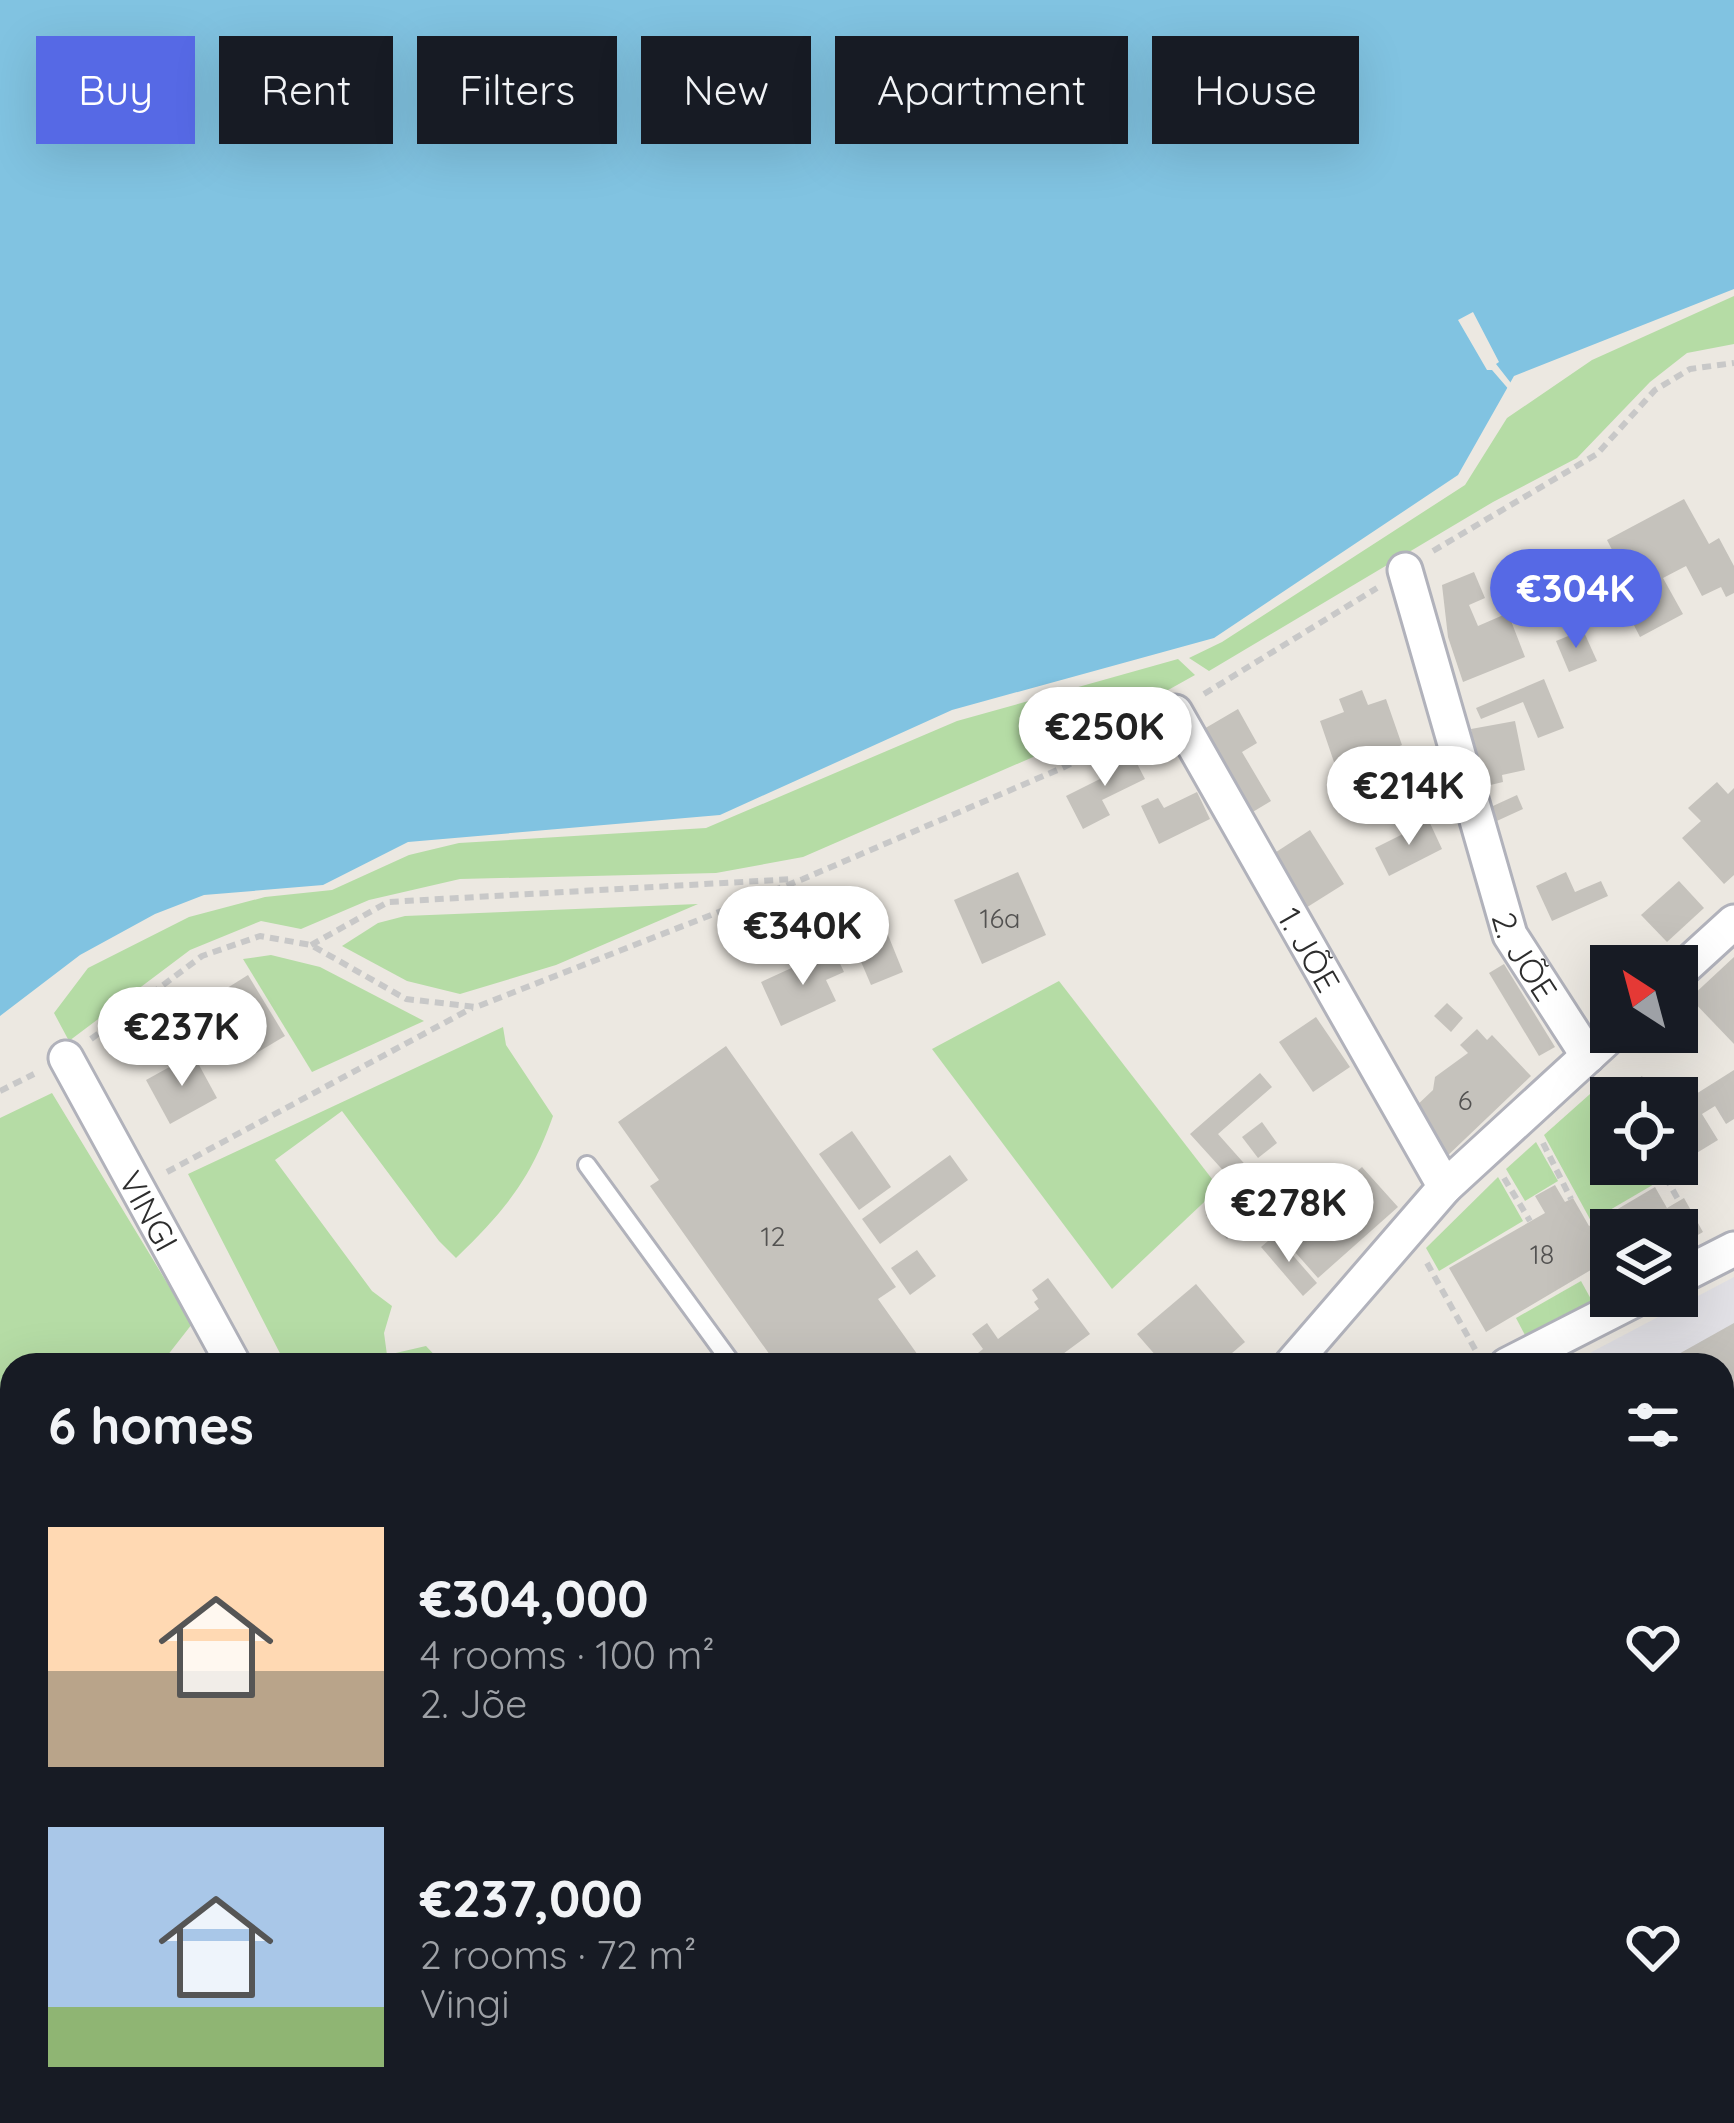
<!DOCTYPE html>
<html lang="en">
<head>
<meta charset="utf-8">
<style>
	:root { --surface:#171b24; --page:#20242c; --text:#f1f3f6; --muted:#9ea1a6; --accent:#5669e5 }
	body { margin:0; font-family:Quicksand,sans-serif; background:var(--page); color:var(--text); height:100vh; display:flex; flex-direction:column; font-size:45px; white-space:nowrap }
	* { box-sizing:border-box; margin:0 }
	p { font-size:39px; color:var(--muted) }
	.icon { flex:none; width:66px; height:66px; fill:none; stroke:currentColor; stroke-width:2; stroke-linecap:round; stroke-linejoin:round }
	.map { position:relative; flex:1; overflow:hidden }
	.details { position:absolute; left:0px; top:1353px; width:1734px; height:771px; display:flex; flex-direction:column; background:var(--surface); border-radius:36px 36px 0 0; box-shadow:0 12px 48px #0002 }
	.details>* { flex:none }
	.guide { position:absolute; left:36px; top:36px; width:1662px; height:108px; display:flex; gap:24px }
	.needle { width:78px; rotate:324deg }
	.tools { position:absolute; left:1590px; top:945px; display:grid; gap:24px }
	.tools a { display:grid; place-items:center; width:108px; height:108px; border-radius:0px; background:var(--surface); box-shadow:0 12px 48px #0002; font-size:60px }
	.price { position:absolute; translate:-50% -102px; padding:0 27px; border-radius:42px; background:#fff; color:#222; font-size:39px; line-height:78px; filter:drop-shadow(0 3px 6px #0008) }
	.price::after { content:''; position:absolute; left:50%; top:72px; width:36px; height:27px; margin-left:-18px; background:inherit; clip-path:polygon(0 0,100% 0,50% 100%) }
	.price.active { background:var(--accent); color:#fff }
	ul { padding:0; list-style:none }
	li { display:flex; align-items:center; gap:36px; height:300px; padding:0 48px }
	li span { display:grid; place-items:center; flex:none; width:336px; height:240px; border-radius:0px; color:#555 }
	li>.icon { margin-inline-start:auto }
	span .icon { width:144px; height:144px; fill:#fffc; stroke-width:1 }
	li b { font-size:51px }
	h2 { display:flex; justify-content:space-between; align-items:center; height:144px; padding:0 48px; font-size:51px }
	.tag { padding:0 42px; border-radius:0px; background:var(--surface); box-shadow:0 12px 48px #0002; font-size:42px; line-height:108px }
	.tag.active { background:var(--accent); color:#fff }
	.map>svg:first-child { display:block }
	.industrial { fill:#e2e1e6 }
	.green { fill:#b5dca5 }
	.water { fill:#81c3e1 }
	.pier { fill:#ece8e1 }
	.building { fill:#c5c2bc }
	.lines { fill:none; stroke-linecap:round; stroke-linejoin:round }
	.service-casing { stroke:#b1b2bb; stroke-width:22 }
	.minor-casing { stroke:#b1b2bb; stroke-width:39 }
	.path { stroke:#c8c8c8; stroke-width:6; stroke-dasharray:9 6; stroke-linecap:butt }
	.service { stroke:#fff; stroke-width:16 }
	.minor { stroke:#fff; stroke-width:33 }
	.labels { text-anchor:middle; dominant-baseline:central; stroke-width:9; stroke-linejoin:round; paint-order:stroke }
	.number-label { font-size:27px; fill:#535251 }
	.street-label { font-size:33px; fill:#2d2d2d; stroke:#fff }
</style>
</head>
<body>
<div class="map">
<svg width="1734" height="2123" viewBox="0 0 1734 2123">
	<rect width="100%" height="100%" fill="#ece8e1"/>
	<path class="industrial" d="M1734,1277V1981L1722,1987V1365H1567Z"/>
	<g class="green">
		<path d="M1734,296V344L1687,353L1650,382L1577,458L1493,502L1209,671L1189,658L1222,642L1465,485L1507,418L1592,360Z"/>
		<path d="M1178,659L1195,675L1100,728L803,857L716,873L460,879L369,900L301,929L261,921L190,950L69,1041L54,1013L88,968L189,917L265,897L332,890L409,855L459,843L706,828L957,721Z"/>
		<path d="M698,904L556,965L460,994L407,981L342,946L378,923L405,916Z"/>
		<path d="M271,955L320,967L424,1021L312,1072L243,959Z"/>
		<path d="M1059,981L1219,1188L1112,1289L932,1049Z"/>
		<path d="M503,1027L506,1045L553,1116C530,1181 505,1210 456,1258L439,1241L342,1111L275,1160L372,1291L392,1306L384,1333L387,1355L426,1346L444,1365H286L188,1174Z"/>
		<path d="M1599,1086L1611,1103V1164H1647L1656,1183L1591,1221L1544,1135Z"/>
		<path d="M52,1093L192,1324L160,1365H12V1551L0,1566V1118Z"/>
		<path d="M1536,1142L1558,1181L1525,1201L1506,1169Z"/>
		<path d="M1498,1177L1523,1221L1439,1271L1426,1248Z"/>
		<path d="M1581,1281L1592,1301L1526,1337L1516,1318Z"/>
		<path d="M12,1650V1964L0,1972V1666Z"/>
		<path d="M1336,2112H1598L1604,2123H1335Z"/>
	</g>
	<path class="water" d="M0,0H1734V289L1514,376L1458,475L1214,638L952,710L720,815L408,842L323,885L204,895L155,914L80,955L0,1016Z"/>
	<path class="pier" d="M1473,312L1499,362L1496,364L1514,387L1511,392L1492,370H1487L1458,320Z"/>
	<g class="building">
		<path d="M1684,499L1709,544L1719,538L1734,566V593L1726,597L1721,587L1702,596L1686,566L1663,578L1683,614L1640,637L1617,592L1630,585L1607,540Z"/>
		<path d="M1474,572L1485,598L1469,605L1478,626L1508,613L1525,657L1463,682L1448,637L1442,585Z"/>
		<path d="M1583,630L1597,661L1569,672L1556,641Z"/>
		<path d="M1544,679L1564,728L1538,738L1523,702L1481,719L1476,708Z"/>
		<path d="M1362,690L1368,705L1386,699L1402,745L1397,747L1410,785L1379,796L1365,755L1335,765L1320,721L1344,712L1339,699Z"/>
		<path d="M1238,709L1257,743L1242,752L1271,801L1246,816L1197,733Z"/>
		<path d="M1515,721L1525,770L1502,775L1503,782L1482,787L1471,729Z"/>
		<path d="M1130,750L1145,779L1102,800L1110,815L1083,829L1066,796L1102,778L1096,767Z"/>
		<path d="M1717,782L1728,794L1734,788V875L1724,884L1682,838L1701,821L1688,808Z"/>
		<path d="M1197,792L1210,819L1159,844L1141,806L1158,798L1164,808Z"/>
		<path d="M1517,795L1523,809L1488,825L1482,811Z"/>
		<path d="M1429,821L1442,849L1389,876L1375,848Z"/>
		<path d="M1310,830L1344,884L1301,911L1267,858Z"/>
		<path d="M1018,872L1046,935L982,964L954,900Z"/>
		<path d="M1566,872L1575,892L1601,881L1608,896L1552,921L1536,886Z"/>
		<path d="M1679,881L1704,908L1667,942L1641,915Z"/>
		<path d="M886,930L903,972L871,985L853,943Z"/>
		<path d="M833,949L844,972L826,980L836,1001L781,1026L761,982Z"/>
		<path d="M1734,957V1044L1690,998Z"/>
		<path d="M1504,964L1555,1047L1539,1056L1489,973Z"/>
		<path d="M248,975L285,1036L253,1055L216,995Z"/>
		<path d="M1447,1003L1463,1018L1451,1032L1434,1016Z"/>
		<path d="M1316,1017L1350,1067L1313,1092L1279,1042Z"/>
		<path d="M1477,1029L1487,1040L1492,1035L1531,1076L1443,1160L1413,1109L1433,1090L1435,1077L1468,1053L1460,1045Z"/>
		<path d="M726,1046L896,1287L878,1299L925,1365H777L650,1186L659,1180L618,1122Z"/>
		<path d="M193,1054L217,1098L170,1124L146,1080Z"/>
		<path d="M1734,1070V1119L1726,1124L1715,1106L1702,1114L1718,1140L1695,1154L1677,1125V1106Z"/>
		<path d="M1260,1073L1272,1087L1218,1134L1274,1197L1259,1210L1190,1134Z"/>
		<path d="M1642,1076L1656,1098H1619L1616,1093Z"/>
		<path d="M1262,1122L1277,1143L1258,1158L1242,1137Z"/>
		<path d="M852,1131L891,1187L859,1210L819,1154Z"/>
		<path d="M950,1155L968,1180L880,1244L862,1219Z"/>
		<path d="M1362,1167L1398,1207L1318,1278L1271,1225L1291,1207L1302,1220L1321,1204L1311,1193L1331,1176L1340,1187Z"/>
		<path d="M1555,1185L1565,1202L1573,1198L1589,1226L1655,1187L1667,1208L1684,1198L1703,1232L1677,1247V1230H1611V1269L1606,1261L1486,1332L1449,1268L1545,1213L1535,1196Z"/>
		<path d="M1230,1193L1252,1218L1227,1239L1206,1215Z"/>
		<path d="M1275,1235L1317,1283L1303,1296L1261,1247Z"/>
		<path d="M917,1250L936,1276L910,1295L891,1268Z"/>
		<path d="M1048,1278L1090,1334L1048,1365H963L983,1349L972,1334L987,1323L998,1339L1039,1309L1034,1302L1038,1299L1032,1290Z"/>
		<path d="M1196,1284L1245,1342L1218,1365H1164L1137,1334Z"/>
		<path d="M1734,1323V1397L1722,1404V1365H1659Z"/>
		<path d="M1734,1458V1503L1725,1507L1722,1464Z"/>
		<path d="M1722,1594L1726,1601L1734,1597V1919L1724,1924Z"/>
		<path d="M1734,1987V2007L1722,2014V1994Z"/>
		<path d="M1722,2070H1734V2120H1685V2112H1722Z"/>
		<path d="M80,2112H152L157,2123H84Z"/>
		<path d="M383,2112H454L429,2123H389Z"/>
		<path d="M509,2112H626L633,2123H506L513,2119Z"/>
		<path d="M689,2112H741L748,2123H696Z"/>
		<path d="M802,2112H863L864,2123H803Z"/>
		<rect x="889" y="2112" width="76" height="11"/>
		<rect x="967" y="2112" width="53" height="11"/>
		<path d="M1055,2112H1156L1155,2123H1054Z"/>
		<path d="M1219,2112H1329L1328,2123H1218Z"/>
		<path d="M1615,2112H1659L1664,2119L1657,2123H1622Z"/>
	</g>
	<g class="lines">
		<g class="service-casing">
			<g id="service">
				<path d="M587,1165L733,1365"/>
				<path d="M1722,1527L1734,1542"/>
				<path d="M0,1600L12,1585"/>
				<path d="M1722,1953L1734,1947"/>
				<path d="M276,2123L300,2112"/>
			</g>
		</g>
		<g class="minor-casing">
			<g id="minor">
				<path id="s1" d="M1405,570L1510,935L1588,1056"/>
				<path id="s2" d="M1175,712L1445,1187"/>
				<path d="M1677,974L1734,922"/>
				<path id="s3" d="M66,1058L234,1365"/>
				<path d="M1677,1278L1734,1249"/>
				<path d="M1291,1365L1445,1187L1614,1032"/>
				<path d="M1507,1365L1642,1296"/>
				<path d="M664,2112L671,2123"/>
				<path d="M1182,2123L1183,2112"/>
			</g>
		</g>
		<g class="path">
			<path d="M1433,551L1597,454L1655,390L1690,369L1734,363"/>
			<path d="M1204,694L1377,588"/>
			<path d="M311,945L388,902L794,879"/>
			<path d="M91,1039L202,956L260,936L311,945L406,999L476,1007L803,879L1062,768L1145,727"/>
			<path d="M0,1091L34,1074"/>
			<path d="M1543,1143L1571,1199"/>
			<path d="M1658,1164L1679,1201"/>
			<path d="M167,1172L472,1008"/>
			<path d="M1504,1178L1530,1221"/>
			<path d="M1427,1263L1476,1351"/>
			<path d="M0,2070L12,2094"/>
			<path d="M21,2112L27,2123"/>
		</g>
		<use href="#service" class="service"/>
		<use href="#minor" class="minor"/>
	</g>
	<g class="labels">
		<g class="number-label">
			<text x="1000" y="918">16a</text>
			<text x="1465" y="1100">6</text>
			<text x="773" y="1236">12</text>
			<text x="1542" y="1254">18</text>
		</g>
		<g class="street-label">
			<text stroke="none"><textPath href="#s2" startOffset="273">1. JÕE</textPath></text>
			<text stroke="none"><textPath href="#s1" startOffset="405">2. JÕE</textPath></text>
			<text stroke="none"><textPath href="#s3" startOffset="174">VINGI</textPath></text>
		</g>
	</g>
</svg>
<div class="tools">
<a><svg class="needle" viewBox="-14 -14 28 28"><path d="M0-13l5 13h-10z" fill="#e53935"/><path d="M0 13l5-13h-10z" fill="#9ea1a6"/></svg></a>
<a><svg class="icon" aria-label="locate" viewBox="0 0 24 24"><circle cx="12" cy="12" r="6"/><path d="M12 2v4M12 18v4M2 12h4M18 12h4"/></svg></a>
<a><svg class="icon" aria-label="layers" viewBox="0 0 24 24"><path d="M12 4l9 5-9 5-9-5zM3 14l9 5 9-5"/></svg></a>
</div>
<b class="price active" style="left:1576px;top:651px">€304K</b>
<b class="price" style="left:1105px;top:789px">€250K</b>
<b class="price" style="left:1409px;top:848px">€214K</b>
<b class="price" style="left:803px;top:988px">€340K</b>
<b class="price" style="left:182px;top:1089px">€237K</b>
<b class="price" style="left:1289px;top:1265px">€278K</b>
<div class="guide">
<a class="tag active">Buy</a>
<a class="tag">Rent</a>
<a class="tag">Filters</a>
<a class="tag">New</a>
<a class="tag">Apartment</a>
<a class="tag">House</a>
</div>
<section class="details">
<h2>6 homes<svg class="icon" aria-label="filters" viewBox="0 0 24 24"><path d="M4 7h16M4 17h16"/><circle cx="9" cy="7" r="2"/><circle cx="15" cy="17" r="2"/></svg></h2>
<ul>
<li><span style="background:linear-gradient(#ffd9b3 60%,#b9a48a 0)"><svg class="icon" aria-label="home" viewBox="0 0 24 24"><path d="M3 11l9-7 9 7M6 9v11h12V9"/></svg></span><div><b>€304,000</b><p>4 rooms · 100 m²</p><p>2. Jõe</p></div><svg class="icon" aria-label="heart" viewBox="0 0 24 24"><path d="M12 20l-8-8c-3-5 5-10 8-4 3-6 11-1 8 4z"/></svg></li>
<li><span style="background:linear-gradient(#a9c7e8 75%,#8fb573 0)"><svg class="icon" aria-label="home" viewBox="0 0 24 24"><path d="M3 11l9-7 9 7M6 9v11h12V9"/></svg></span><div><b>€237,000</b><p>2 rooms · 72 m²</p><p>Vingi</p></div><svg class="icon" aria-label="heart" viewBox="0 0 24 24"><path d="M12 20l-8-8c-3-5 5-10 8-4 3-6 11-1 8 4z"/></svg></li>
</ul>
</section>
</div>
</body>
</html>
